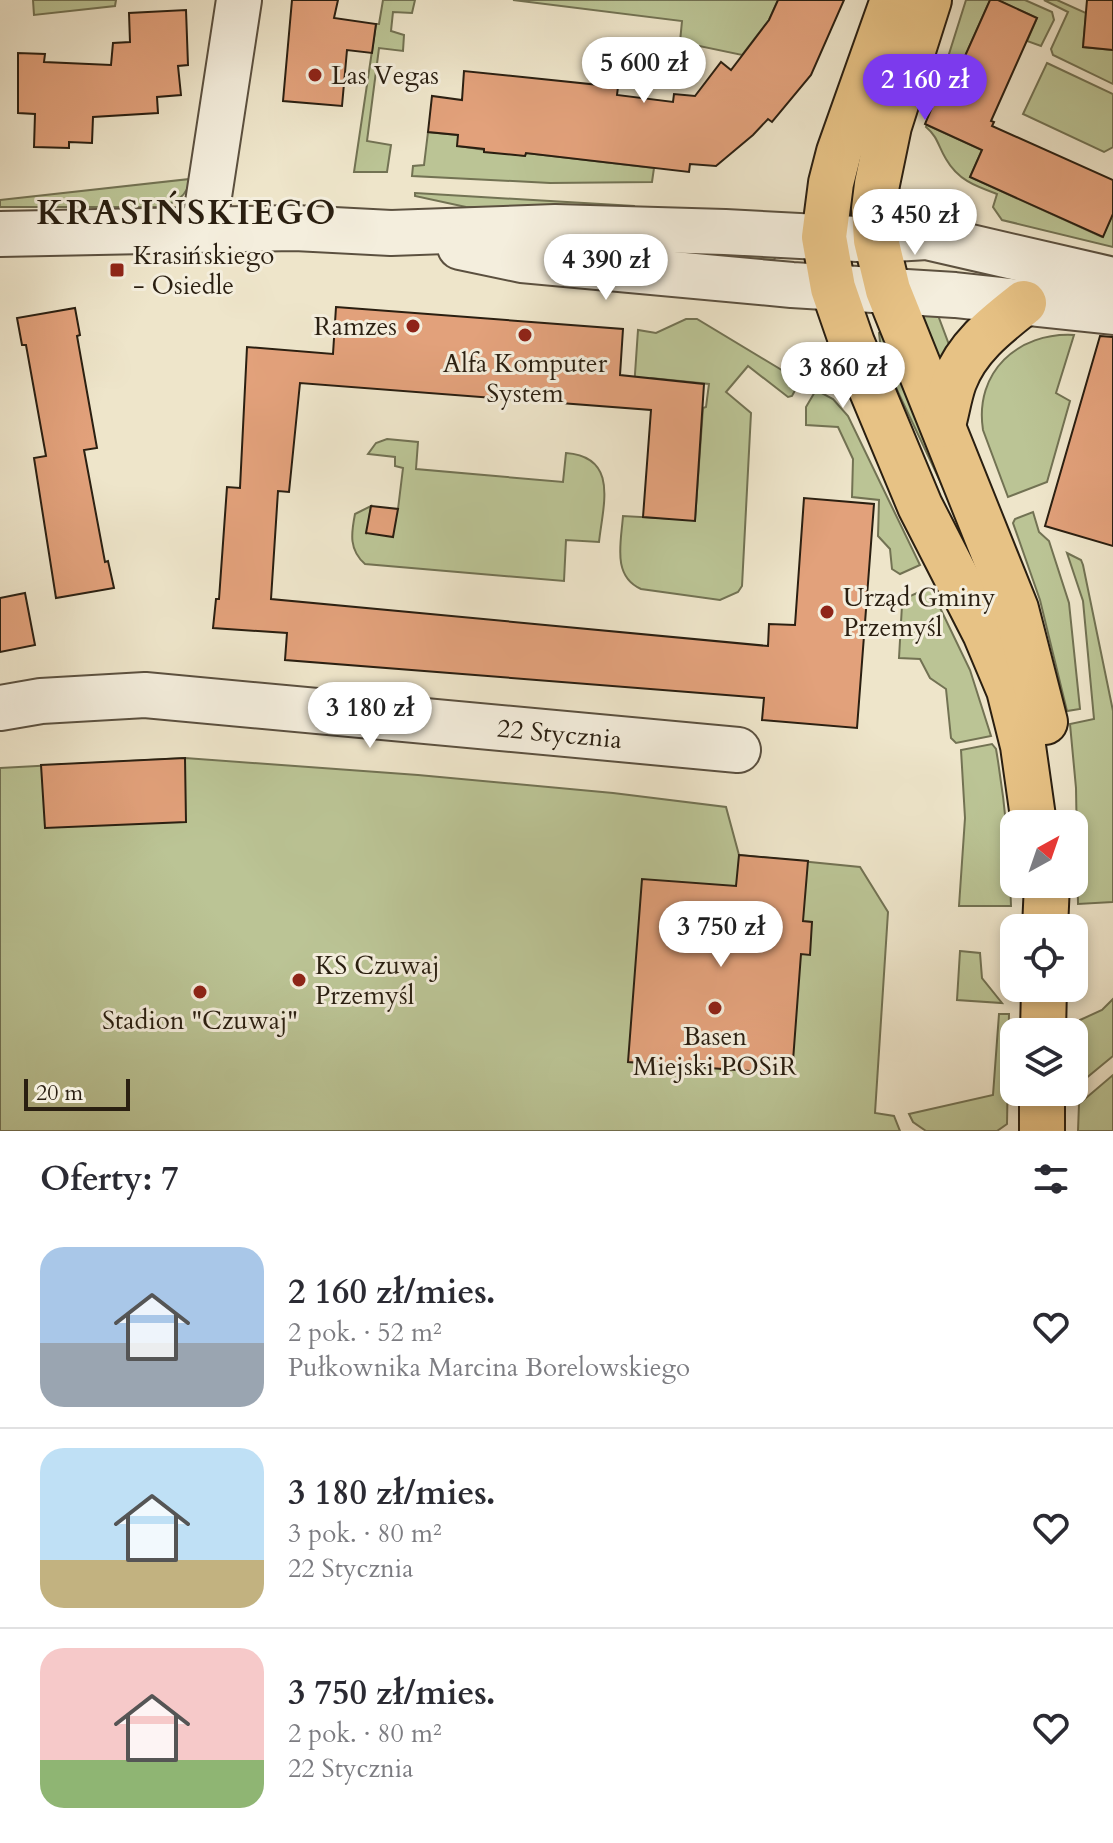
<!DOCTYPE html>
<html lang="pl">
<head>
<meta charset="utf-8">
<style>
	:root { --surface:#fff; --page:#f7f7f7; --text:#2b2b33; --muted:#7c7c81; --line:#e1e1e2; --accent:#7c3aed }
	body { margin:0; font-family:Cardo,serif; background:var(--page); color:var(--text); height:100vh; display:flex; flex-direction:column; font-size:30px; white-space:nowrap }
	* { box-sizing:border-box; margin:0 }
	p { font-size:26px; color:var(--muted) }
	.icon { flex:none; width:44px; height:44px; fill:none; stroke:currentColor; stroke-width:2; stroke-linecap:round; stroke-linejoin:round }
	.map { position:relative; height:1131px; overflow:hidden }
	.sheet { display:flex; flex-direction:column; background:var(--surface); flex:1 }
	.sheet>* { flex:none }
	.needle { width:52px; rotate:40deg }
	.fabs { position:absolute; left:1000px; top:810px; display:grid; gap:16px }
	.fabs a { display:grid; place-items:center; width:88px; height:88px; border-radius:16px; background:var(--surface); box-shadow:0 4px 12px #0003; font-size:40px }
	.scale { position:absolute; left:24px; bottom:20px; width:106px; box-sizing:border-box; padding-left:8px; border:4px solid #2a1f11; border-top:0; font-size:22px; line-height:28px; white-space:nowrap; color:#2a1f11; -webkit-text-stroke:6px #f4eedd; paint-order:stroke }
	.price { position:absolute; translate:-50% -68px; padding:0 18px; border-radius:28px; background:#fff; color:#222; font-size:26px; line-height:52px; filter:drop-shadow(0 2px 4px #0008) }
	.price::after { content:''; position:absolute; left:50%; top:48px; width:24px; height:18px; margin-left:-12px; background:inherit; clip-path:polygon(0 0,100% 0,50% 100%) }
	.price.active { background:var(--accent); color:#fff }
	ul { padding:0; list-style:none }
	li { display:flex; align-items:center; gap:24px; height:200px; padding:0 40px }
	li+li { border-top:2px solid var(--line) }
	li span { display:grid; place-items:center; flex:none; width:224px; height:160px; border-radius:24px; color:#555 }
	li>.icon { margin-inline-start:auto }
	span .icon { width:96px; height:96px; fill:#fffc; stroke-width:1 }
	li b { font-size:34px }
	h2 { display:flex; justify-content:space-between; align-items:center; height:96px; padding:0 40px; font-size:34px }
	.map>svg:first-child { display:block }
	.green { fill:#bbc495; stroke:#727253; stroke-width:2 }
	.building { fill:#e2a17b; stroke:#2a1f11; stroke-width:2 }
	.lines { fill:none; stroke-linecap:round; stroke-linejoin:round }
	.minor-casing { stroke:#5b503f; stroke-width:48 }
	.major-casing { stroke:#2a1f11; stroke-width:48 }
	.minor { stroke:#f4eedd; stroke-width:44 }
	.major { stroke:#e7c285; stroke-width:44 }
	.poi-dot { fill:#8f2418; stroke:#f4eedd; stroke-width:3 }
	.labels { text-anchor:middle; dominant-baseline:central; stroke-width:6; stroke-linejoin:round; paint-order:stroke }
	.poi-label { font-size:26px; fill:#2a1f11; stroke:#f4eedd; text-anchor:start }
	.street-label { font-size:26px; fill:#2a1f11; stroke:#f4eedd }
	.district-label { font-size:34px; font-weight:bold; letter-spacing:2px; fill:#2a1f11; stroke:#f4eedd }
</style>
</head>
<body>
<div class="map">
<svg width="1113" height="1131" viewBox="0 0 1113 1131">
	<rect width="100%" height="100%" fill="#eee5ca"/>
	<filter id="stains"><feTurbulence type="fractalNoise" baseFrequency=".0025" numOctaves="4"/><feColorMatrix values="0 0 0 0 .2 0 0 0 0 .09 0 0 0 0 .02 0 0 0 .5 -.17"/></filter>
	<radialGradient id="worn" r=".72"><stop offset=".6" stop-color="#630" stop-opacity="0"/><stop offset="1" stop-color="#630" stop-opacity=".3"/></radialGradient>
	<g class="green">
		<path d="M33,0H116L115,6L34,15Z"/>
		<path d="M383,0H415L412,13L393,12L391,31L404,35L403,51L379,48L367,141L391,145L387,172H354L376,24H379Z"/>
		<path d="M513,0H778L769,20L742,55L680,42L682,21Z"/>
		<path d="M966,0H990L945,101L941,99L929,126L982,150L970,177L1102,237L1113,214V247L1002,220L993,207L997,194C975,186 958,180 946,159C938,146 938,137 926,127Z"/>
		<path d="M998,0H1025L1052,12L1054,20L1041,46L1027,41L1037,18Z"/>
		<path d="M1044,0H1057L1086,13L1083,47L1113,50V84L1053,55L1051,49L1068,12Z"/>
		<path d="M1047,63L1113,94V147L1104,152L1023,114Z"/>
		<path d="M428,132L458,135V146L525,156L526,153L654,168L652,182L550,183L412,176L413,166L424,165Z"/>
		<path d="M190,179C188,196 175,203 160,207H0V200Z"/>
		<path d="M415,193L634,206L636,214L466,207L415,196Z"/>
		<path d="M655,251L776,256L773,262Z"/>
		<path d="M917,309L936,310L951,350L940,369Z"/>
		<path d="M686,319H697L800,381L792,396L788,397L748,366L726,392L751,413L742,586L738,592L720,600L641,589C612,576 621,543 623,516L695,520L703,408L706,407L709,384L651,378L633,403L638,330L656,333Z"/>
		<path d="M882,332L956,515L882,358L879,333Z"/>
		<path d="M1074,335L1056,393L1070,401L1047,482L1008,497L983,430C974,372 1018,332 1074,335Z"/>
		<path d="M816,390L833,399L848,416L920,565L900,574L892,569L890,549L878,536L879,500L852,497L853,459L838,427L806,425V407Z"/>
		<path d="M387,439L418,442L416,469L563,482L566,453C619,457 603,505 599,542L566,540L564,581L365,564C349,550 351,534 355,514L371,506L367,533L398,509L403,468L395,466V457L368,454L376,443Z"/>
		<path d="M1033,512L1039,532L1049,541L1069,603L1080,709L1067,711L1040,600L1013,523L1015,519Z"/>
		<path d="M1067,553L1081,560L1083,565L1113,711V902L1078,904L1076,788L1070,724L1094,719L1083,601Z"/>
		<path d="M930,587L970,670L991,736L956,743L951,738L946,689L930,678L920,659L899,658L902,605L908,597Z"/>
		<path d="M992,744L996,749C1005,802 1010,852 1011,906H959L965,818L961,750Z"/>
		<path d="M185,758L418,775L613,793L726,807L739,855L860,867L888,912L875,1113L894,1116L900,1131H0V768Z"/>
		<path d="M960,951L980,953L982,978L1002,1003L957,1000Z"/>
		<path d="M1113,999V1056L1079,1084L1080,1020L1102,1010Z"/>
		<path d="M999,1014H1009L1007,1124L997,1131H926L913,1122L909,1114L993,1095Z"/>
		<path d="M1113,1075V1131H1078L1079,1104Z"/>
	</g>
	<g class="building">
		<path d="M292,0H338L334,18L376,24L372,53L347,50L342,106L283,101Z"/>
		<path d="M778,0H844L811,75L772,122L768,119L753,135L716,166L690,164L689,172L526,153L525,156L484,152V149L457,146L458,135L428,132L432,96L462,100L464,71L618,87L617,95L673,102L674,94L695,96L721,62L731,70L769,20Z"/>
		<path d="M990,0H998L1037,18L991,121L994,122L992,126L1113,180V214L1103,237L970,177L982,150L925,124L935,100L945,101Z"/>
		<path d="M1087,0H1113V50L1083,47Z"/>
		<path d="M186,10L188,65L178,66L181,95L157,97L158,113L93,117L92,143L69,142V148L34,147L35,114L18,113V53L45,54L44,62L111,65L113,43L130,42L129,13Z"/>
		<path d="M336,307L623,329L620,375L704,384L695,521L643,517L651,410L300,383L289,492L278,491L271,599L768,646L769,624L795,625L804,498L874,504L857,728L762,720L764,698L285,660L287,633L213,628L216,599H219L227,487L240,488L247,347L333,354Z"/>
		<path d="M75,308L80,335L77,336L97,448L84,450L105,562L108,561L114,588L56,598L34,458L46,456L26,345H22L17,318Z"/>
		<path d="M1100,336L1113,337V546L1045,526Z"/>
		<path d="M371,506L398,509L393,537L366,533Z"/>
		<path d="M25,593L35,645L0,652V598Z"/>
		<path d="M185,758L186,822L45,828L41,765Z"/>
		<path d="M739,855L808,861L803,921L812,922L810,955L801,954L792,1074L628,1062L642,879L736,886Z"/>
	</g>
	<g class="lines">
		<g class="minor-casing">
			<g id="minor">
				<path d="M204,229L239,0"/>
				<path d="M0,234L295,228L391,233L555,227L725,232L876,240L927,237L1113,280"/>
				<path d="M460,247L522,260L792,285L955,295L1113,312"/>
				<path id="s1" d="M0,708L41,701L145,695L738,750"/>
			</g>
		</g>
		<g class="major-casing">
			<g id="major">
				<path d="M893,0L839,152L831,183L824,237L833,288L852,343L920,506L985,633L1009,690L1023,746L1034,824"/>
				<path d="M929,0L889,126L877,184L874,209L876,240L888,290L1016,609L1045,722"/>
				<path d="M943,425C947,411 949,396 954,382C967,347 996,325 1024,303"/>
				<path d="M1045,928L1047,884"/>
				<path d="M1043,1032L1044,988"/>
				<path d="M1042,1131V1092"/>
			</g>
		</g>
		<use href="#minor" class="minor"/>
		<use href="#major" class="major"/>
	</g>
	<g class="poi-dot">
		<circle cx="315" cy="75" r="8"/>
		<rect x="109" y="262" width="16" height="16" rx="4"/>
		<circle cx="413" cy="326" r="8"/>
		<circle cx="525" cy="335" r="8"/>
		<circle cx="827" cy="612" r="8"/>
		<circle cx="299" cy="980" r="8"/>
		<circle cx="200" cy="992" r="8"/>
		<circle cx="715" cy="1008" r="8"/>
	</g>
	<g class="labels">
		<g class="poi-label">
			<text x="331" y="75">Las Vegas</text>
			<text x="133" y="255">Krasińskiego<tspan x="133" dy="30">- Osiedle</tspan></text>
			<text x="397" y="326" text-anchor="end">Ramzes</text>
			<text x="525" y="363" text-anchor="middle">Alfa Komputer<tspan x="525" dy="30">System</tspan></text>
			<text x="843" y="597">Urząd Gminy<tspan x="843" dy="30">Przemyśl</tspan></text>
			<text x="315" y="965">KS Czuwaj<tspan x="315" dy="30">Przemyśl</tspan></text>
			<text x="200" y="1020" text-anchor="middle">Stadion "Czuwaj"</text>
			<text x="715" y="1036" text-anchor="middle">Basen<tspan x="715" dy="30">Miejski POSiR</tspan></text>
		</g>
		<g class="street-label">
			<text stroke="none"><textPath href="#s1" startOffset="562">22 Stycznia</textPath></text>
		</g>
		<g class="district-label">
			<text x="187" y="213">KRASIŃSKIEGO</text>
		</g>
	</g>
	<rect width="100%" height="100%" filter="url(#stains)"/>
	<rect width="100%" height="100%" fill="url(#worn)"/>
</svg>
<div class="fabs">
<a><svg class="needle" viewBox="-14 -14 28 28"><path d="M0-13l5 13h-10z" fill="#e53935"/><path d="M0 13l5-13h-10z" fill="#7c7c81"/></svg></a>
<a><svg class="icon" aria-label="locate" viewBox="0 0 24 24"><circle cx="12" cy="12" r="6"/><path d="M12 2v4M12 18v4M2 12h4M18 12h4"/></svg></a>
<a><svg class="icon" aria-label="layers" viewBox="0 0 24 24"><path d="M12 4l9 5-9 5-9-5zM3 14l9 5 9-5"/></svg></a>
</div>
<div class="scale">20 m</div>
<b class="price" style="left:644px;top:105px">5 600 zł</b>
<b class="price active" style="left:925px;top:122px">2 160 zł</b>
<b class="price" style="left:915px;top:257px">3 450 zł</b>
<b class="price" style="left:606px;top:302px">4 390 zł</b>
<b class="price" style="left:843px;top:410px">3 860 zł</b>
<b class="price" style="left:370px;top:750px">3 180 zł</b>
<b class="price" style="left:721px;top:969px">3 750 zł</b>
</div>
<section class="sheet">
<h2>Oferty: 7<svg class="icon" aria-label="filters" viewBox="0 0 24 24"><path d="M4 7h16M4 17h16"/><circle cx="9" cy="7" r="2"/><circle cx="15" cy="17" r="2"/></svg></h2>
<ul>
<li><span style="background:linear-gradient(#a9c7e8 60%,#9aa5b1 0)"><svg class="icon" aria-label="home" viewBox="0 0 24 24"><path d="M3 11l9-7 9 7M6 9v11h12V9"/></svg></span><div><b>2 160 zł/mies.</b><p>2 pok. · 52 m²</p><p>Pułkownika Marcina Borelowskiego</p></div><svg class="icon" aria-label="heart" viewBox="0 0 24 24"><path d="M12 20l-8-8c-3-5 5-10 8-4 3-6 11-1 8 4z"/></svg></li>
<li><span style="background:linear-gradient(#bfe0f5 70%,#c2b280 0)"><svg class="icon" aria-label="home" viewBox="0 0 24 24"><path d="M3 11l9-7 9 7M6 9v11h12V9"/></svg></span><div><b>3 180 zł/mies.</b><p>3 pok. · 80 m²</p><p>22 Stycznia</p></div><svg class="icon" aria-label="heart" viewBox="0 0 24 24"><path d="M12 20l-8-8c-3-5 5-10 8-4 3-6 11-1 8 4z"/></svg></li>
<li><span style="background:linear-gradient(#f6c9c9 70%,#8fb573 0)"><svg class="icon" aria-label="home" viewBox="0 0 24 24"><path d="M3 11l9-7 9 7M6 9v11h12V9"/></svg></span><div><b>3 750 zł/mies.</b><p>2 pok. · 80 m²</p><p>22 Stycznia</p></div><svg class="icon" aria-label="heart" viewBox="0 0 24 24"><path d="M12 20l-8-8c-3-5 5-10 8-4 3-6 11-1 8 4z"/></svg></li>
</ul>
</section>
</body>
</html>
